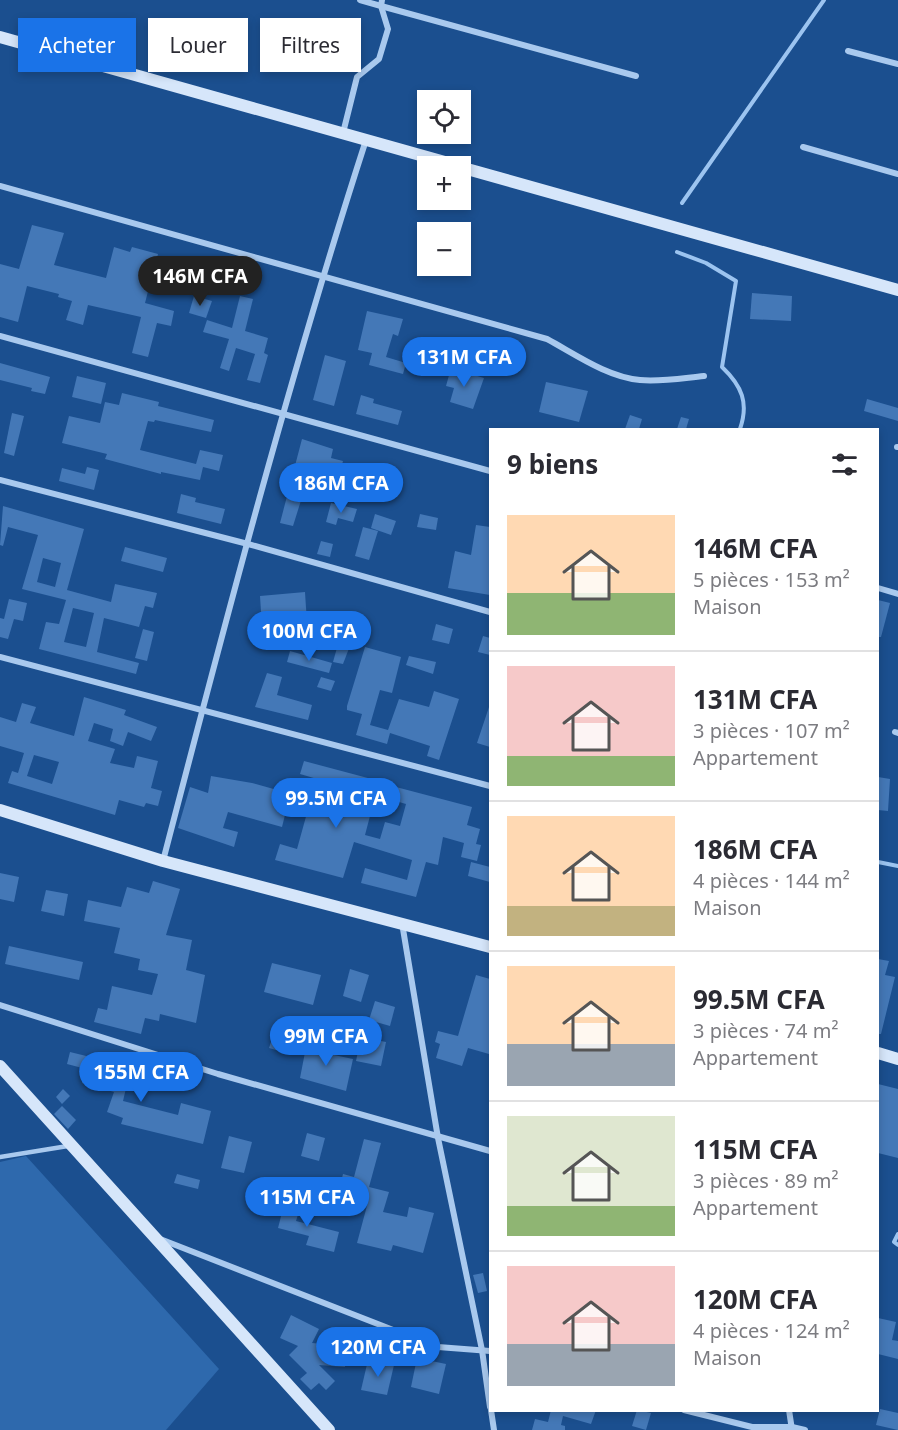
<!DOCTYPE html>
<html lang="fr">
<head>
<meta charset="utf-8">
<style>
	:root { --surface:#fff; --page:#f7f7f7; --text:#2b2b33; --muted:#7c7c81; --line:#e1e1e2; --accent:#1a73e8 }
	body { margin:0; font-family:"Noto Sans",sans-serif; background:var(--page); color:var(--text); height:100vh; display:flex; flex-direction:column; font-size:22px; white-space:nowrap }
	* { box-sizing:border-box; margin:0 }
	p { font-size:20px; color:var(--muted) }
	.icon { flex:none; width:33px; height:33px; fill:none; stroke:currentColor; stroke-width:2; stroke-linecap:round; stroke-linejoin:round }
	.map { position:relative; flex:1; overflow:hidden }
	.side { position:absolute; left:489px; top:428px; width:390px; height:984px; display:flex; flex-direction:column; background:var(--surface); border-radius:0px; box-shadow:0 3px 9px #0003 }
	.side>* { flex:none }
	.guide { position:absolute; left:18px; top:18px; width:381px; height:54px; display:flex; gap:12px }
	.tools { position:absolute; left:417px; top:90px; display:grid; gap:12px }
	.tools a { display:grid; place-items:center; width:54px; height:54px; border-radius:0px; background:var(--surface); box-shadow:0 3px 9px #0003; font-size:30px }
	.price { position:absolute; translate:-50% -51px; padding:0 14px; border-radius:21px; background:var(--accent); color:#fff; font-size:20px; line-height:39px; filter:drop-shadow(0 2px 3px #0008) }
	.price::after { content:''; position:absolute; left:50%; top:36px; width:18px; height:14px; margin-left:-9px; background:inherit; clip-path:polygon(0 0,100% 0,50% 100%) }
	.price.current { background:#222; color:#fff }
	ul { padding:0; list-style:none }
	li { display:flex; align-items:center; gap:18px; height:150px; padding:0 18px }
	li+li { border-top:2px solid var(--line) }
	li span { display:grid; place-items:center; flex:none; width:168px; height:120px; border-radius:0px; color:#555 }
	li>.icon { margin-inline-start:auto }
	span .icon { width:72px; height:72px; fill:#fffc; stroke-width:1 }
	li b { font-size:26px }
	h2 { display:flex; justify-content:space-between; align-items:center; height:72px; padding:0 18px; font-size:26px }
	.chip { padding:0 21px; border-radius:0px; background:var(--surface); box-shadow:0 3px 9px #0003; font-size:21px; line-height:54px }
	.chip.current { background:var(--accent); color:#fff }
	.map>svg:first-child { display:block }
	.green { fill:#2e69ad }
	.lines { fill:none; stroke-linecap:round; stroke-linejoin:round }
	.stream { stroke:#9cc4f0; stroke-width:4 }
	.building { fill:#4478b7; fill-rule:evenodd }
	.lane { stroke:#a9c9ee; stroke-width:4.5 }
	.street { stroke:#a9c9ee; stroke-width:6 }
	.secondary { stroke:#d6e6fa; stroke-width:12 }
</style>
</head>
<body>
<div class="map">
<svg width="898" height="1430" viewBox="0 0 898 1430">
	<rect width="100%" height="100%" fill="#1b4f8f"/>
	<path class="green" d="M26,1156L219,1369L166,1430H0V1162Z"/>
	<g class="lines">
		<g class="stream">
			<path d="M682,203L824,0"/>
			<path d="M677,252L706,263L736,281L722,367C742,386 749,403 740,429"/>
			<path d="M878,862L898,866"/>
			<path d="M898,1234L894,1242L898,1245"/>
		</g>
	</g>
	<g class="building">
		<path d="M32,225L64,233L54,265L106,278L114,247L130,252L132,247L158,254L157,258L178,263L175,278L153,272L145,303L174,311L171,326L157,323L148,357L132,353L141,317L88,305L83,325L66,320L72,301L58,297L59,294L27,286L18,322L0,317V264L19,269Z"/>
		<path d="M752,293L792,296L791,321L750,319Z"/>
		<path d="M194,296L212,301L206,318L189,313Z"/>
		<path d="M240,296L253,299L245,331L268,338L264,353L268,355L260,383L247,380L255,354L236,348L229,371L220,368L229,339L203,332L207,320L232,328Z"/>
		<path d="M367,311L403,319L398,336L393,334L386,357L406,363L403,374L369,365L372,353L358,350Z"/>
		<path d="M467,338L504,348L500,364L462,354Z"/>
		<path d="M325,355L346,361L334,406L313,400Z"/>
		<path d="M0,363L50,377L45,394L31,391L32,388L0,380Z"/>
		<path d="M451,368L484,378L473,409L450,402L454,388L446,386Z"/>
		<path d="M77,376L106,383L101,404L72,397Z"/>
		<path d="M546,382L588,391L579,422L539,412Z"/>
		<path d="M122,393L159,402L158,406L214,420L211,432L155,420L154,422L148,421L140,450L196,464L200,450L223,455L219,471L203,467L200,480L161,472V474L105,459L107,454L62,443L69,416L100,423L105,402L119,405Z"/>
		<path d="M361,395L374,399L373,403L402,411L398,425L356,414Z"/>
		<path d="M867,399L898,408V421L864,411Z"/>
		<path d="M12,413L24,416L14,456L4,453Z"/>
		<path d="M630,415L642,419L639,429H625Z"/>
		<path d="M681,417L689,419L686,429H677Z"/>
		<path d="M302,439L333,449L331,458L343,461L332,502L303,494L293,526L280,523Z"/>
		<path d="M87,467L99,470L94,490L59,481L62,468L85,474Z"/>
		<path d="M181,494L196,498L195,502L225,509L221,524L177,513Z"/>
		<path d="M331,503L357,509L353,522L338,518L336,525L326,522Z"/>
		<path d="M3,506L84,529L67,590L111,602L115,584L157,593L153,608L145,606L139,627L104,618L97,652L139,663L136,674L39,649L46,622L59,624L66,600L22,589L38,535L8,527L3,546L0,545ZM43,558L61,563L55,587L37,582ZM73,608L94,613L86,647L64,642Z"/>
		<path d="M375,514L396,521L391,535L371,528Z"/>
		<path d="M420,514L438,518L436,530L417,527Z"/>
		<path d="M476,525L490,527V595L448,588L455,551L471,555Z"/>
		<path d="M363,527L378,531L369,560L355,556Z"/>
		<path d="M321,541L333,544L330,557L317,554Z"/>
		<path d="M125,547L167,558L163,572L121,561Z"/>
		<path d="M305,592L307,623L262,627L260,596Z"/>
		<path d="M9,599L27,603L23,621L14,619L8,639L0,637V618L4,619Z"/>
		<path d="M878,600L890,603L881,637H878Z"/>
		<path d="M347,612L361,617L343,664L333,662Z"/>
		<path d="M436,624L453,629L449,644L432,640Z"/>
		<path d="M143,629L154,632L147,661L135,658Z"/>
		<path d="M483,636L490,638V655L478,652Z"/>
		<path d="M365,647L401,657L392,693L380,690L370,725L388,730L399,699L429,707L434,691L459,699L439,760L427,756L430,746L390,733L387,744L356,735L362,714L347,710V706Z"/>
		<path d="M290,651L332,663L329,673L287,662Z"/>
		<path d="M409,656L436,662L433,674L406,665Z"/>
		<path d="M267,673L282,677L277,695L312,705L308,720L255,707Z"/>
		<path d="M321,677L335,681L331,691L317,687Z"/>
		<path d="M84,697L126,710L124,715L157,727L151,741L128,732L123,746L110,741L113,729L94,723L88,741L115,749L110,763L134,768L137,756L158,761L151,788L162,791L158,806L146,803L144,807L119,800L115,815L8,783L12,771L18,773L24,753L0,746V717L16,722L22,703L36,707L30,723L74,736ZM34,755L59,762L52,784L27,776Z"/>
		<path d="M489,707H490V747L477,743Z"/>
		<path d="M304,761L379,781L375,796L300,774Z"/>
		<path d="M211,776L252,783L370,816L365,835L380,839L385,822L400,826L406,804L392,800L396,787L472,807L467,825L480,829L476,844L481,845L477,861L461,857L464,843L443,837L438,865L426,862L416,897L361,883L365,868L407,880L412,860L354,842L343,878L275,860L280,844L297,849L307,813L287,807L282,827L228,812L223,828L238,832L234,847L178,828L190,787L208,793Z"/>
		<path d="M878,777L890,779L888,811L878,810Z"/>
		<path d="M471,862L490,867V882L468,876Z"/>
		<path d="M0,873L19,877L14,902L0,899Z"/>
		<path d="M153,881L180,889L166,935L192,940L186,970L205,975L196,1023L160,1014L159,1021L145,1018L141,1034L94,1022L98,1008L107,1010L112,986L152,995L158,974L138,970L140,959L114,953L120,928L84,921L88,900L121,907L127,887L149,893Z"/>
		<path d="M46,890L68,894L64,916L41,911Z"/>
		<path d="M9,946L83,962L79,980L5,964Z"/>
		<path d="M878,959L889,961L885,975L895,977L881,1034H878Z"/>
		<path d="M272,963L321,975L313,1005L264,992Z"/>
		<path d="M350,969L369,975L361,1002L343,996Z"/>
		<path d="M476,975L490,979L489,1054L468,1048L462,1066L436,1058L440,1044L435,1042L438,1031L458,1036Z"/>
		<path d="M375,1001L395,1007L390,1026L369,1020Z"/>
		<path d="M290,1018L302,1022L298,1035L286,1031Z"/>
		<path d="M275,1030L288,1034L283,1052L269,1048Z"/>
		<path d="M361,1037L386,1042L381,1066L356,1061Z"/>
		<path d="M307,1042L331,1047L329,1054L353,1059L346,1091L300,1078Z"/>
		<path d="M70,1052L131,1067L123,1101L178,1115L181,1103L211,1111L203,1144L121,1124L123,1118L107,1112L114,1092L82,1083L86,1069L67,1064Z"/>
		<path d="M878,1084L898,1089V1158L878,1153Z"/>
		<path d="M63,1089L70,1096L62,1104L56,1097Z"/>
		<path d="M62,1106L76,1120L68,1129L54,1114Z"/>
		<path d="M307,1133L325,1138L319,1161L301,1156Z"/>
		<path d="M229,1136L252,1142L244,1173L221,1168Z"/>
		<path d="M364,1139L381,1143L369,1187L389,1192L383,1212L407,1217L409,1207L434,1213L423,1253L393,1245L391,1251L357,1243L368,1202L338,1194L343,1174L354,1177Z"/>
		<path d="M177,1174L200,1180L198,1189L174,1183Z"/>
		<path d="M286,1197L302,1202L296,1221L339,1232L334,1252L306,1245L309,1236L278,1228Z"/>
		<path d="M483,1273L487,1291L478,1293L473,1275Z"/>
		<path d="M291,1315L319,1329L312,1343L346,1346L345,1367L319,1365L335,1381L326,1390L319,1383L311,1390L300,1379L307,1373L289,1355L298,1346L280,1338Z"/>
		<path d="M878,1318L896,1322L892,1340L898,1341V1359L878,1354Z"/>
		<path d="M417,1358L446,1364L439,1394L411,1387Z"/>
		<path d="M368,1360L394,1365L387,1395L361,1390Z"/>
		<path d="M880,1409L898,1413V1430L876,1425Z"/>
		<path d="M551,1410H596L591,1424L563,1416L561,1425L565,1426V1430H532L535,1419L548,1422Z"/>
		<path d="M637,1410L651,1413L646,1430L632,1426Z"/>
	</g>
	<g class="lines">
		<path class="lane" d="M0,1157L68,1146"/>
		<g class="street">
			<path d="M382,0L381,6L636,76"/>
			<path d="M848,51L898,64"/>
			<path d="M343,133L357,77L379,59L388,29L381,6L360,0"/>
			<path d="M803,147L898,174"/>
			<path d="M0,186L547,339C575,354 607,377 640,380C661,382 683,378 704,376"/>
			<path d="M0,336L490,471"/>
			<path d="M897,447H898"/>
			<path d="M0,480L248,544L490,612"/>
			<path d="M878,588L898,594"/>
			<path d="M0,657L490,786"/>
			<path d="M895,732L898,733"/>
			<path d="M163,861C226,619 289,378 366,140"/>
			<path d="M402,923L438,1138L482,1350L490,1407"/>
			<path d="M0,1005L218,1074L490,1151"/>
			<path d="M160,1239L424,1342L438,1347L490,1351"/>
			<path d="M491,1410L494,1430"/>
			<path d="M684,1410L752,1427H792L805,1430"/>
			<path d="M789,1410L792,1430"/>
		</g>
		<g class="secondary">
			<path d="M0,37L459,166"/>
			<path d="M460,167L898,290"/>
			<path d="M0,810L163,861L490,947"/>
			<path d="M878,1053L898,1059"/>
			<path d="M0,1066L329,1430"/>
		</g>
	</g>
</svg>
<div class="tools">
<a><svg class="icon" aria-label="locate" viewBox="0 0 24 24"><circle cx="12" cy="12" r="6"/><path d="M12 2v4M12 18v4M2 12h4M18 12h4"/></svg></a>
<a>+</a>
<a>−</a>
</div>
<b class="price current" style="left:200px;top:307px">146M CFA</b>
<b class="price" style="left:464px;top:388px">131M CFA</b>
<b class="price" style="left:341px;top:514px">186M CFA</b>
<b class="price" style="left:309px;top:662px">100M CFA</b>
<b class="price" style="left:336px;top:829px">99.5M CFA</b>
<b class="price" style="left:326px;top:1067px">99M CFA</b>
<b class="price" style="left:141px;top:1103px">155M CFA</b>
<b class="price" style="left:307px;top:1228px">115M CFA</b>
<b class="price" style="left:378px;top:1378px">120M CFA</b>
<div class="guide">
<a class="chip current">Acheter</a>
<a class="chip">Louer</a>
<a class="chip">Filtres</a>
</div>
<section class="side">
<h2>9 biens<svg class="icon" aria-label="filters" viewBox="0 0 24 24"><path d="M4 7h16M4 17h16"/><circle cx="9" cy="7" r="2"/><circle cx="15" cy="17" r="2"/></svg></h2>
<ul>
<li><span style="background:linear-gradient(#ffd9b3 65%,#8fb573 0)"><svg class="icon" aria-label="home" viewBox="0 0 24 24"><path d="M3 11l9-7 9 7M6 9v11h12V9"/></svg></span><div><b>146M CFA</b><p>5 pièces · 153 m²</p><p>Maison</p></div></li>
<li><span style="background:linear-gradient(#f6c9c9 75%,#8fb573 0)"><svg class="icon" aria-label="home" viewBox="0 0 24 24"><path d="M3 11l9-7 9 7M6 9v11h12V9"/></svg></span><div><b>131M CFA</b><p>3 pièces · 107 m²</p><p>Appartement</p></div></li>
<li><span style="background:linear-gradient(#ffd9b3 75%,#c2b280 0)"><svg class="icon" aria-label="home" viewBox="0 0 24 24"><path d="M3 11l9-7 9 7M6 9v11h12V9"/></svg></span><div><b>186M CFA</b><p>4 pièces · 144 m²</p><p>Maison</p></div></li>
<li><span style="background:linear-gradient(#ffd9b3 65%,#9aa5b1 0)"><svg class="icon" aria-label="home" viewBox="0 0 24 24"><path d="M3 11l9-7 9 7M6 9v11h12V9"/></svg></span><div><b>99.5M CFA</b><p>3 pièces · 74 m²</p><p>Appartement</p></div></li>
<li><span style="background:linear-gradient(#dfe7d0 75%,#8fb573 0)"><svg class="icon" aria-label="home" viewBox="0 0 24 24"><path d="M3 11l9-7 9 7M6 9v11h12V9"/></svg></span><div><b>115M CFA</b><p>3 pièces · 89 m²</p><p>Appartement</p></div></li>
<li><span style="background:linear-gradient(#f6c9c9 65%,#9aa5b1 0)"><svg class="icon" aria-label="home" viewBox="0 0 24 24"><path d="M3 11l9-7 9 7M6 9v11h12V9"/></svg></span><div><b>120M CFA</b><p>4 pièces · 124 m²</p><p>Maison</p></div></li>
</ul>
</section>
</div>
</body>
</html>
